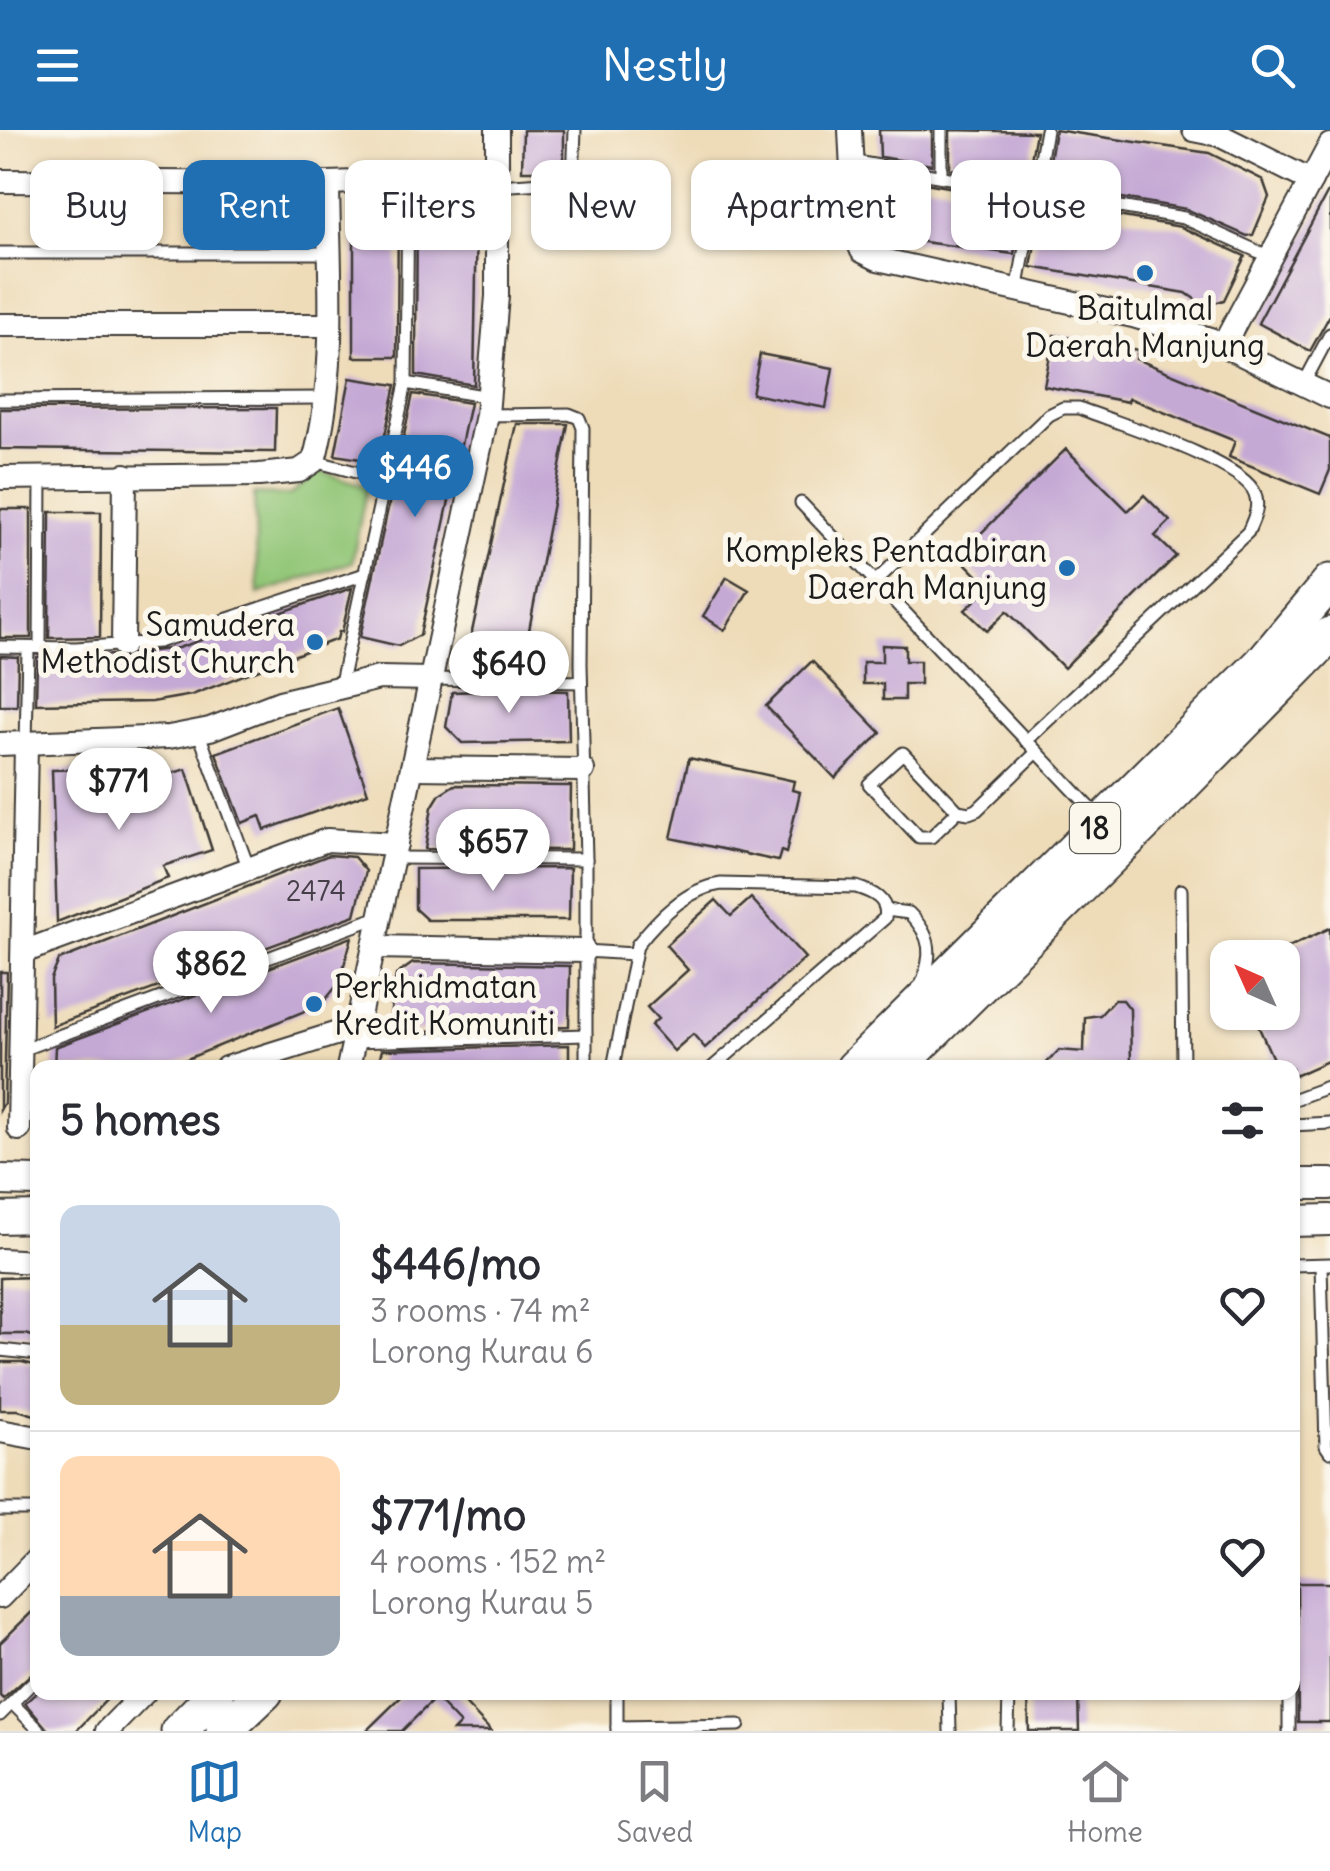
<!DOCTYPE html>
<html lang="en">
<head>
<meta charset="utf-8">
<style>
	:root { --surface:#fff; --page:#f7f7f7; --text:#2b2b33; --muted:#7c7c81; --line:#e1e1e2; --accent:#1f6fb2 }
	body { margin:0; font-family:Delius,sans-serif; background:var(--page); color:var(--text); height:100vh; display:flex; flex-direction:column; font-size:38px; white-space:nowrap }
	* { box-sizing:border-box; margin:0 }
	p { font-size:32px; color:var(--muted) }
	.icon { flex:none; width:55px; height:55px; fill:none; stroke:currentColor; stroke-width:2; stroke-linecap:round; stroke-linejoin:round }
	.map { position:relative; flex:1; overflow:hidden }
	.panel { position:absolute; left:30px; top:930px; width:1270px; height:640px; display:flex; flex-direction:column; background:var(--surface); border-radius:20px; box-shadow:0 2px 8px #0004 }
	.panel>* { flex:none }
	.top-card { position:absolute; left:30px; top:30px; width:1270px; height:90px; display:flex; gap:20px }
	.needle { width:65px; rotate:315deg }
	.controls { position:absolute; left:1210px; top:810px; display:grid; gap:20px }
	.controls a { display:grid; place-items:center; width:90px; height:90px; border-radius:20px; background:var(--surface); box-shadow:0 2px 8px #0004; font-size:50px }
	.price { position:absolute; translate:-50% -85px; padding:0 22px; border-radius:35px; background:#fff; color:#222; font-size:32px; line-height:65px; filter:drop-shadow(0 2px 5px #0008) }
	.price::after { content:''; position:absolute; left:50%; top:60px; width:30px; height:22px; margin-left:-15px; background:inherit; clip-path:polygon(0 0,100% 0,50% 100%) }
	.price.selected { background:var(--accent); color:#fff }
	ul { padding:0; list-style:none }
	li { display:flex; align-items:center; gap:30px; height:250px; padding:0 30px }
	li+li { border-top:2px solid var(--line) }
	li span { display:grid; place-items:center; flex:none; width:280px; height:200px; border-radius:20px; color:#555 }
	li>.icon { margin-inline-start:auto }
	span .icon { width:120px; height:120px; fill:#fffc; stroke-width:1 }
	li b { font-size:42px }
	h2 { display:flex; justify-content:space-between; align-items:center; height:120px; padding:0 30px; font-size:42px }
	.pill { padding:0 35px; border-radius:20px; background:var(--surface); box-shadow:0 2px 8px #0004; font-size:35px; line-height:90px }
	.pill.selected { background:var(--accent); color:#fff }
	header { display:flex; justify-content:space-between; align-items:center; height:130px; padding:0 30px; background:var(--accent); color:#fff; font-size:45px; font-weight:600 }
	.dock { display:flex; justify-content:space-around; align-items:center; height:140px; border-top:2px solid var(--line); background:var(--surface); font-size:28px; color:var(--muted) }
	.dock a { display:grid; justify-items:center; gap:5px }
	.dock .selected { color:var(--accent) }
	.map>svg:first-child { display:block }
	.green { fill:#92c677; stroke:#57714a; stroke-width:2.5 }
	.building { fill:#c5a9d5 }
	.lines { fill:none; stroke-linecap:round; stroke-linejoin:round }
	.service-casing { stroke:#3c3934; stroke-width:15 }
	.minor-casing { stroke:#3c3934; stroke-width:26 }
	.secondary-casing { stroke:#3c3934; stroke-width:34 }
	.primary-casing { stroke:#3c3934; stroke-width:39 }
	.service { stroke:#fff; stroke-width:11 }
	.minor { stroke:#fff; stroke-width:22 }
	.secondary { stroke:#fff; stroke-width:30 }
	.primary { stroke:#fff; stroke-width:35 }
	.poi-dot { fill:#1f6fb2; stroke:#fbf7ec; stroke-width:4 }
	.labels { text-anchor:middle; dominant-baseline:central; stroke-width:10; stroke-linejoin:round; paint-order:stroke }
	.number-label { font-size:28px; fill:#463f4a }
	.shield { fill:#fbf7ec; stroke:#5f5e5a; stroke-width:2.5 }
	.shield-label { font-size:30px; font-weight:bold; fill:#1c1c1c }
	.poi-label { font-size:32px; fill:#1c1c1c; stroke:#fbf7ec; text-anchor:end }
</style>
</head>
<body>
<header><svg class="icon" aria-label="menu" viewBox="0 0 24 24"><path d="M4 6h16M4 12h16M4 18h16"/></svg>Nestly<svg class="icon" aria-label="search" viewBox="0 0 24 24"><circle cx="10" cy="10" r="6"/><path d="M15 15l6 6"/></svg></header>
<div class="map">
<svg width="1330" height="1601" viewBox="0 0 1330 1601">
	<rect width="100%" height="100%" fill="#fbf7ec"/>
	<filter id="ink" filterUnits="userSpaceOnUse"><feTurbulence type="fractalNoise" baseFrequency=".01" numOctaves="2"/><feDisplacementMap in="SourceGraphic" scale="20" xChannelSelector="R" yChannelSelector="G"/><feConvolveMatrix kernelMatrix="1 2 1 2 8 2 1 2 1" color-interpolation-filters="sRGB"/></filter>
	<filter id="wash" filterUnits="userSpaceOnUse"><feTurbulence type="fractalNoise" baseFrequency=".0048" numOctaves="4" result="noise"/><feDisplacementMap in="SourceGraphic" scale="40" xChannelSelector="R" yChannelSelector="G"/><feGaussianBlur stdDeviation="2.25" result="paint"/><feColorMatrix in="noise" values="0 0 0 0 0 0 0 0 0 0 0 0 0 0 0 0 0 1.4 0 .05"/><feComposite in="paint" operator="in"/></filter>
	<g filter="url(#wash)">
		<rect width="100%" height="100%" fill="#eedcb9"/>
		<path class="green" d="M319,341L367,356L352,432L258,464L254,364L290,365Z"/>
		<g id="blocks">
			<g class="building">
				<path d="M523,0H564V41H522Z"/>
				<path d="M879,0H932V35L880,27Z"/>
				<path d="M950,0L1036,2L1027,52L950,39Z"/>
				<path d="M1055,0L1209,23L1263,50L1269,67L1253,105L1247,106L1186,79L1046,55Z"/>
				<path d="M890,47L1024,70L1014,124L908,110L883,98Z"/>
				<path d="M1330,58V185L1310,221L1258,193Z"/>
				<path d="M471,63L476,67L477,88L474,255L416,245V226L417,65Z"/>
				<path d="M386,66H398L397,227H354V67Z"/>
				<path d="M1042,73L1181,97L1245,126L1224,170L1205,176L1186,163L1031,137Z"/>
				<path d="M1054,205L1138,220L1136,229L1330,308V340L1320,364L1229,327L1235,311L1129,268L1128,272L1044,256Z"/>
				<path d="M760,224L833,238L826,278L752,264Z"/>
				<path d="M350,248L396,255L379,332L335,325Z"/>
				<path d="M413,264L470,273L420,505L399,516L360,507Z"/>
				<path d="M276,278L275,322L0,319V279Z"/>
				<path d="M517,294H568L523,532L465,534Z"/>
				<path d="M1066,319L1128,381L1144,365L1170,391L1155,406L1176,426L1064,538L1007,481L987,501L965,480L981,465L974,458L982,450L958,426Z"/>
				<rect x="0" y="379" width="31" height="129"/>
				<path d="M50,382H101L100,507L49,508Z"/>
				<path d="M727,447L749,460L725,500L703,486Z"/>
				<path d="M352,458L342,502H339L337,509L192,565L152,572L36,574L37,527L112,525L124,530L136,523L178,518Z"/>
				<path d="M882,515L905,516V531H920V554H904V570H883V554H863V532H882Z"/>
				<path d="M0,526L18,527L17,576H0Z"/>
				<path d="M812,531L881,603L835,648L766,576Z"/>
				<path d="M518,560L568,561L569,611L462,613L446,597L452,562Z"/>
				<path d="M338,578L368,663L265,700L260,686L242,693L216,623Z"/>
				<path d="M689,628L794,651L792,660L800,662L786,723L781,721L778,731L671,708Z"/>
				<path d="M141,638L145,652L186,639L212,720L163,736L168,748L57,792L52,640Z"/>
				<path d="M454,655L571,656L570,720L425,719L432,677L440,664Z"/>
				<path d="M329,725L354,727L366,741L355,785L52,896L51,849L59,830Z"/>
				<path d="M570,738L569,790H427L415,779V739Z"/>
				<path d="M751,768L805,828L705,918L693,904L674,921L651,895L658,889L647,877L688,840L666,815L716,770L731,786Z"/>
				<path d="M1330,798V930L1292,947V938H1277L1252,882H1282V820Z"/>
				<path d="M352,807L339,853L322,874L165,938H54L55,917Z"/>
				<path d="M413,833L570,836L569,896L388,902L396,845Z"/>
				<path d="M0,842H7L4,973L0,980Z"/>
				<path d="M1114,870H1123L1130,879L1131,938H1042L1059,920L1084,922L1085,887L1100,885Z"/>
				<path d="M569,915V938H377L382,920Z"/>
				<path d="M38,1147V1208L26,1204H0V1148Z"/>
				<path d="M0,1232H22L38,1236V1286L18,1280H0Z"/>
				<path d="M1297,1453H1330V1592H1298Z"/>
				<path d="M38,1476V1538L3,1569L0,1566V1513Z"/>
				<path d="M38,1561V1562H114L76,1601H49L25,1573Z"/>
				<path d="M406,1562H454L491,1601H453L460,1594L435,1568L402,1601H366Z"/>
				<path d="M1028,1562H1078L1079,1601H1029Z"/>
			</g>
		</g>
	</g>
	<g filter="url(#ink)">
		<use href="#blocks" fill-opacity="0" stroke="#3c3934" stroke-width="2.5"/>
		<g class="lines">
			<g class="service-casing">
				<g id="service">
					<path d="M850,31L1184,88L1270,127"/>
					<path d="M941,46V0"/>
					<path d="M497,56L573,51L575,0"/>
					<path d="M0,123H329"/>
					<path d="M1017,162L1046,0"/>
					<path d="M406,253L489,267"/>
					<path d="M1304,253L1330,204"/>
					<path d="M0,270L324,268"/>
					<path d="M487,285L569,284L579,288L583,298L581,534L586,729V938"/>
					<path d="M314,331L386,350"/>
					<path d="M801,373L1099,687"/>
					<path d="M876,451L1049,285L1063,278H1079C1114,292 1245,332 1255,364C1260,378 1253,390 1248,402L1026,611"/>
					<path d="M0,517L76,518L158,512L365,444"/>
					<path d="M40,518L41,347"/>
					<path d="M431,549L581,552"/>
					<path d="M340,557L406,253L408,50"/>
					<path d="M198,601L249,739"/>
					<path d="M26,614L28,518"/>
					<path d="M958,681L931,707H919L869,654L903,623L958,681L969,683L977,680L1037,622"/>
					<path d="M393,728L586,729"/>
					<path d="M1181,760L1183,938"/>
					<path d="M886,780L909,783C933,807 933,825 921,856"/>
					<path d="M584,821L635,824"/>
					<path d="M353,912L586,905"/>
					<path d="M21,920L378,787"/>
					<path d="M613,938L637,815C658,788 686,759 721,754L856,757C872,762 889,769 885,788L712,938"/>
					<path d="M1292,970L1330,956"/>
					<path d="M1292,995L1330,993"/>
					<path d="M1292,1135L1330,1134"/>
					<path d="M1321,1135L1326,1316L1330,1322"/>
					<path d="M0,1220L38,1224"/>
					<path d="M0,1380H38"/>
					<path d="M949,1562L950,1601"/>
					<path d="M1289,1562V1601"/>
					<path d="M12,1573L40,1601"/>
					<path d="M0,1585L38,1547"/>
					<path d="M617,1597L739,1595"/>
					<path d="M617,1601V1562"/>
					<path d="M1008,1601L1009,1562"/>
				</g>
			</g>
			<g class="minor-casing">
				<g id="minor">
					<path d="M850,0L855,104L862,121L878,129L1133,186L1210,209L1330,267"/>
					<path d="M1194,0L1219,5L1311,51"/>
					<path d="M0,51L328,53L497,47"/>
					<path d="M0,195H330"/>
					<path d="M1224,214L1330,15"/>
					<path d="M0,348L259,345L299,341L314,331C338,242 329,144 328,53"/>
					<path d="M123,515L125,345"/>
					<path d="M0,614L169,607L210,599L280,572L379,548L431,549"/>
					<path d="M412,638L583,640"/>
					<path d="M374,817L584,821"/>
					<path d="M23,822L327,710L396,714"/>
					<path d="M226,938L357,897"/>
					<path d="M348,938L487,285L497,166V0"/>
					<path d="M19,999L26,614"/>
					<path d="M0,1130L38,1132"/>
					<path d="M0,1301L38,1308"/>
					<path d="M0,1467L38,1428"/>
					<path d="M107,1601L145,1562"/>
				</g>
			</g>
			<g class="secondary-casing">
				<g id="secondary">
					<path d="M0,1050L38,1051"/>
					<path d="M1292,1054H1330"/>
					<path d="M0,1088L38,1087"/>
					<path d="M1292,1091L1330,1090"/>
				</g>
			</g>
			<g class="primary-casing">
				<g id="primary">
					<path d="M854,938L1261,534L1330,452"/>
					<path d="M897,938L1147,691L1330,505"/>
					<path d="M179,1601L217,1562"/>
					<path d="M224,1601L265,1562"/>
				</g>
			</g>
			<use href="#service" class="service"/>
			<use href="#minor" class="minor"/>
			<use href="#secondary" class="secondary"/>
			<use href="#primary" class="primary"/>
		</g>
	</g>
	<g class="poi-dot">
		<circle cx="1145" cy="143" r="10"/>
		<circle cx="1067" cy="438" r="10"/>
		<circle cx="315" cy="512" r="10"/>
		<circle cx="314" cy="874" r="10"/>
	</g>
	<g class="labels">
		<g class="number-label">
			<text x="316" y="761">2474</text>
		</g>
		<rect class="shield" x="1070" y="673" width="50" height="50" rx="8"/>
		<g class="shield-label">
			<text x="1095" y="698">18</text>
		</g>
		<g class="poi-label">
			<text x="1145" y="178" text-anchor="middle">Baitulmal<tspan x="1145" dy="37">Daerah Manjung</tspan></text>
			<text x="1047" y="420">Kompleks Pentadbiran<tspan x="1047" dy="37">Daerah Manjung</tspan></text>
			<text x="295" y="494">Samudera<tspan x="295" dy="37">Methodist Church</tspan></text>
			<text x="334" y="856" text-anchor="start">Perkhidmatan<tspan x="334" dy="37">Kredit Komuniti</tspan></text>
		</g>
	</g>
</svg>
<div class="controls">
<a><svg class="needle" viewBox="-14 -14 28 28"><path d="M0-13l5 13h-10z" fill="#e53935"/><path d="M0 13l5-13h-10z" fill="#7c7c81"/></svg></a>
</div>
<b class="price selected" style="left:415px;top:390px">$446</b>
<b class="price" style="left:509px;top:586px">$640</b>
<b class="price" style="left:119px;top:703px">$771</b>
<b class="price" style="left:493px;top:764px">$657</b>
<b class="price" style="left:211px;top:886px">$862</b>
<div class="top-card">
<a class="pill">Buy</a>
<a class="pill selected">Rent</a>
<a class="pill">Filters</a>
<a class="pill">New</a>
<a class="pill">Apartment</a>
<a class="pill">House</a>
</div>
<section class="panel">
<h2>5 homes<svg class="icon" aria-label="filters" viewBox="0 0 24 24"><path d="M4 7h16M4 17h16"/><circle cx="9" cy="7" r="2"/><circle cx="15" cy="17" r="2"/></svg></h2>
<ul>
<li><span style="background:linear-gradient(#c9d6e8 60%,#c2b280 0)"><svg class="icon" aria-label="home" viewBox="0 0 24 24"><path d="M3 11l9-7 9 7M6 9v11h12V9"/></svg></span><div><b>$446/mo</b><p>3 rooms · 74 m²</p><p>Lorong Kurau 6</p></div><svg class="icon" aria-label="heart" viewBox="0 0 24 24"><path d="M12 20l-8-8c-3-5 5-10 8-4 3-6 11-1 8 4z"/></svg></li>
<li><span style="background:linear-gradient(#ffd9b3 70%,#9aa5b1 0)"><svg class="icon" aria-label="home" viewBox="0 0 24 24"><path d="M3 11l9-7 9 7M6 9v11h12V9"/></svg></span><div><b>$771/mo</b><p>4 rooms · 152 m²</p><p>Lorong Kurau 5</p></div><svg class="icon" aria-label="heart" viewBox="0 0 24 24"><path d="M12 20l-8-8c-3-5 5-10 8-4 3-6 11-1 8 4z"/></svg></li>
</ul>
</section>
</div>
<nav class="dock">
<a class="selected"><svg class="icon" aria-label="map" viewBox="0 0 24 24"><path d="M3 6l6-2 6 2 6-2v14l-6 2-6-2-6 2zM9 4v14M15 6v14"/></svg>Map</a>
<a><svg class="icon" aria-label="saved" viewBox="0 0 24 24"><path d="M7 4h10v16l-5-4-5 4z"/></svg>Saved</a>
<a><svg class="icon" aria-label="home" viewBox="0 0 24 24"><path d="M3 11l9-7 9 7M6 9v11h12V9"/></svg>Home</a>
</nav>
</body>
</html>
